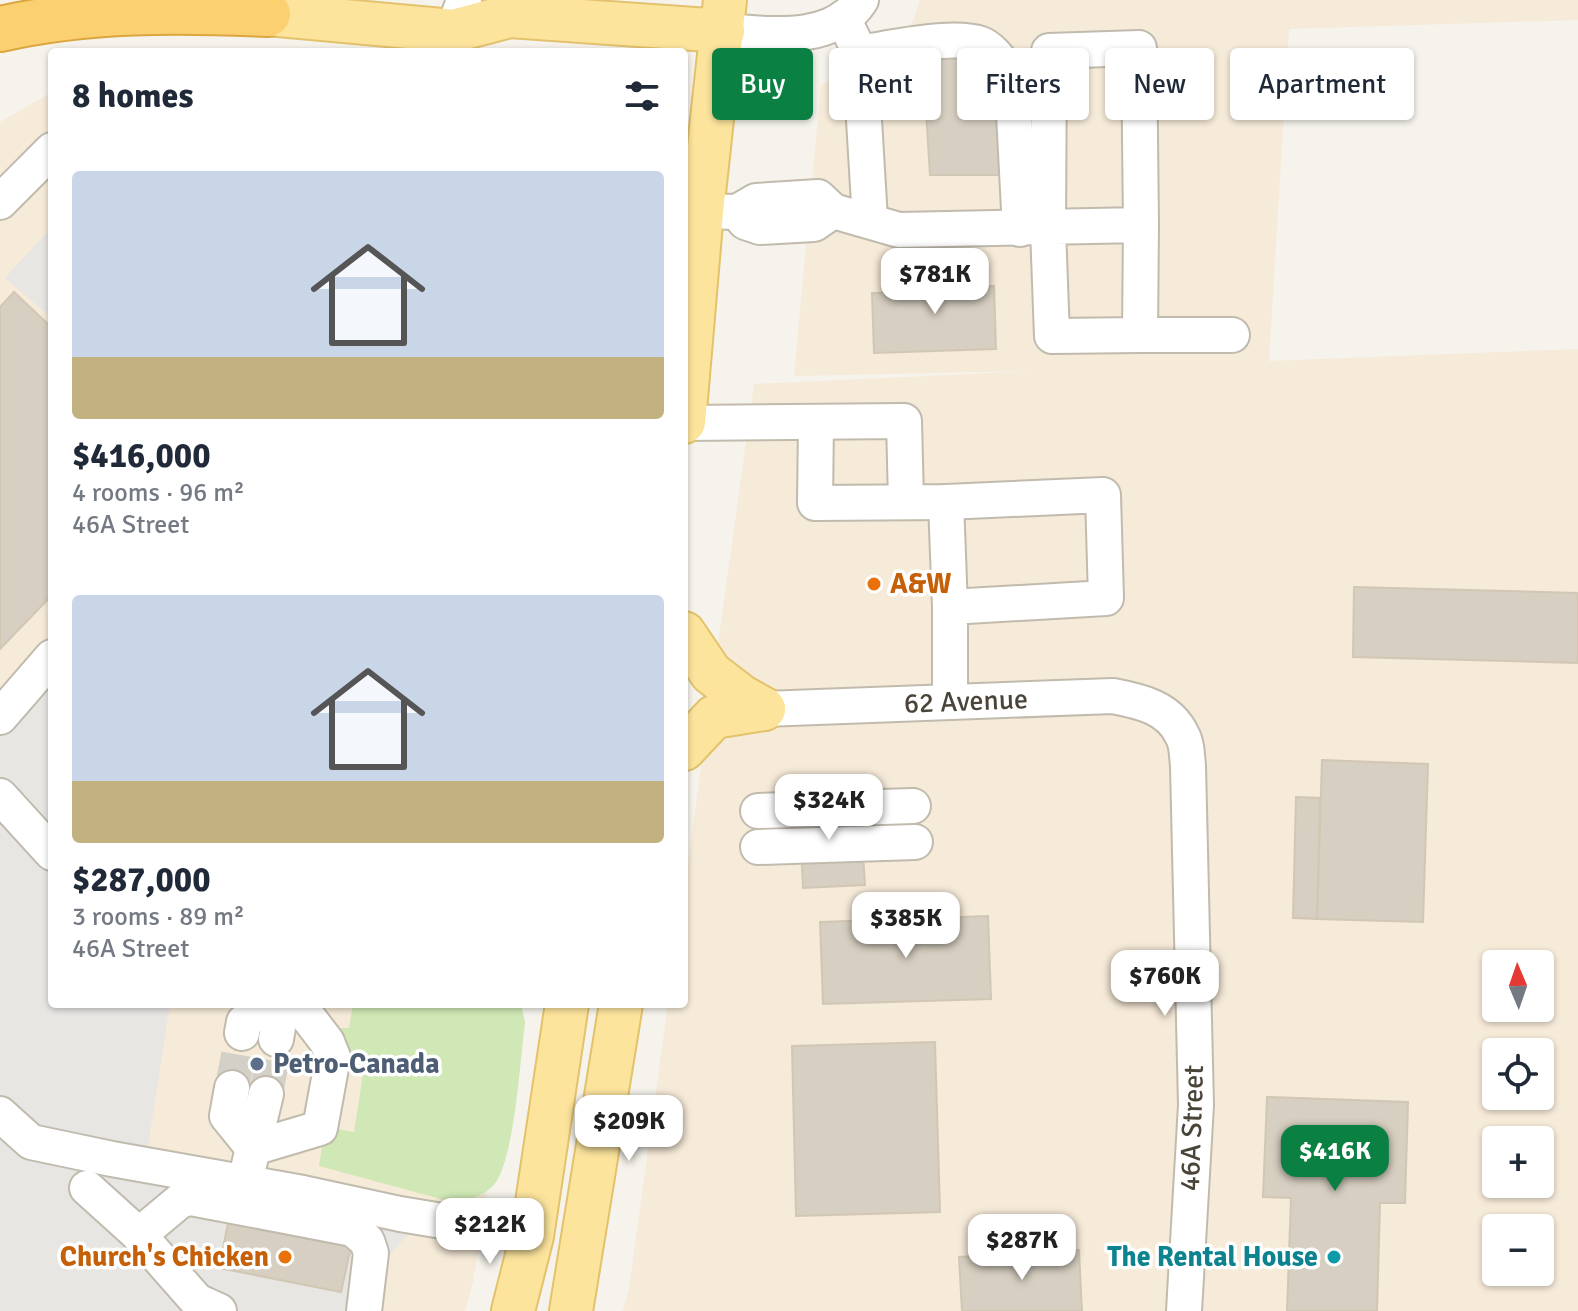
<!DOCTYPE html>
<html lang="en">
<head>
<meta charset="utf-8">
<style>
	:root { --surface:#fff; --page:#f6f6f7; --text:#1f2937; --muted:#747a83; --accent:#0b8043 }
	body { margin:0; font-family:Signika,sans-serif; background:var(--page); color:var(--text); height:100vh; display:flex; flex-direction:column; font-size:30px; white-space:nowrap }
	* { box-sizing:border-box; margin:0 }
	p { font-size:26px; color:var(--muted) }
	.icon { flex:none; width:44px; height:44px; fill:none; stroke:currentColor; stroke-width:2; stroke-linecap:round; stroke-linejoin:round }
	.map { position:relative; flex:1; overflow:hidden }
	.drawer { position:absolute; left:48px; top:48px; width:640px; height:960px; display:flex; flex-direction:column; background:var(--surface); border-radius:8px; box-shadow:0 2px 6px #0004 }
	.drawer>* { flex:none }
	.guide { position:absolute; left:712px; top:48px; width:746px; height:72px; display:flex; gap:16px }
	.needle { width:52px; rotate:358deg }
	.fabs { position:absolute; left:1482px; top:950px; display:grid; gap:16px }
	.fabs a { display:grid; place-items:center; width:72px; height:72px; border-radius:8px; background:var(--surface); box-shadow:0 2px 6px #0004; font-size:40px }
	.price { position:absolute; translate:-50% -68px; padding:0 18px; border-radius:16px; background:#fff; color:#222; font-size:26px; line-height:52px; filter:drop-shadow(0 2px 4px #0008) }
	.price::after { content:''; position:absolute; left:50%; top:48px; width:24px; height:18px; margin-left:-12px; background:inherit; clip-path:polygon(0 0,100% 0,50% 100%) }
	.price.active { background:var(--accent); color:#fff }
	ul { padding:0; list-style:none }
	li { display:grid; align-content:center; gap:16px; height:424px; padding:0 24px }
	li span { display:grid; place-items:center; height:248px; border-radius:8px; color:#555 }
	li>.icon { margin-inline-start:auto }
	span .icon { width:144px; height:144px; fill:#fffc; stroke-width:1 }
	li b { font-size:34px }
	h2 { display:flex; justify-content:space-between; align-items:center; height:96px; padding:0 24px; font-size:34px }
	.tag { padding:0 28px; border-radius:8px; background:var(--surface); box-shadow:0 2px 6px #0004; font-size:28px; line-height:72px }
	.tag.active { background:var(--accent); color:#fff }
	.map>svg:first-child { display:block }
	.commercial { fill:#f6ead8; fill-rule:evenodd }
	.grass { fill:#d0e8b5 }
	.parking { fill:#e7e6e3 }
	.building { fill:#d7cfc1; stroke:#d2c7b4; stroke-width:2 }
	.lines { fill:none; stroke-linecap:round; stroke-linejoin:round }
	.minor-tunnel { stroke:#d3d0c7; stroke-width:34; stroke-dasharray:34 17; stroke-linecap:butt }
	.minor-casing { stroke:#c1bbae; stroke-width:38 }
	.major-casing { stroke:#e3c26c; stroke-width:46 }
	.highway-casing { stroke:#dca63f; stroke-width:48 }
	.minor { stroke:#fff; stroke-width:34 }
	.major { stroke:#fce49d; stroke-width:42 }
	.highway { stroke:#fbd071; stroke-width:44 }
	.food-dot { fill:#e8710a; stroke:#fff; stroke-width:3 }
	.service-dot { fill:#5c6f8a; stroke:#fff; stroke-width:3 }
	.culture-dot { fill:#0f9aa8; stroke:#fff; stroke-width:3 }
	.labels { text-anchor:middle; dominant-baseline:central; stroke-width:7; stroke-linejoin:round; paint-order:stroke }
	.food-label { font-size:28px; font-weight:bold; fill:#c56008; stroke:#fff; text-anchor:start }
	.street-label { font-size:28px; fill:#4a4439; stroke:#fff }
	.service-label { font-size:28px; font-weight:bold; fill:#4e5e75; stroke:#fff; text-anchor:start }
	.culture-label { font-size:28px; font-weight:bold; fill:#0d838f; stroke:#fff; text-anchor:end }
</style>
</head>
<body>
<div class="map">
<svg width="1578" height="1311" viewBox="0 0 1578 1311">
	<rect width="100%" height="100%" fill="#f5f3eb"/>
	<g class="commercial">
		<path d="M920,0H1578V20L1289,29L1269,361L1578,349V1311H623L629,1289L668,1004H684V891L754,384L1036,371L794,376L821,85L854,69L899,41L913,21ZM1496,964H1540V1008H1496ZM1496,1052H1540V1096H1496ZM1496,1140H1540V1184H1496ZM1496,1228H1540V1272H1496Z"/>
		<path d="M52,92V1004H516L473,1282L465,1311H0V122Z"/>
	</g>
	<path class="grass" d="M353,1004H521L525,1022C520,1061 515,1153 496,1182C487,1195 466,1202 452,1202L319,1166L325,1127L354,1132L366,1055L339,1049L341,1028H349Z"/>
	<g class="parking">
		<path d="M52,227V318L5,278Z"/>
		<path d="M52,633V1004H170L148,1146L428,1213L357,1289L370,1311H0V689Z"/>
	</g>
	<g class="building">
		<path d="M969,46L1001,80L1003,175H930L922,47Z"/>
		<path d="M970,272V287L994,286L996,349L874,353L872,293L913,292L912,273Z"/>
		<path d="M14,292L52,328V595L0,649V307Z"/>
		<path d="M1354,587L1578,593V663L1353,657Z"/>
		<path d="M1322,760L1428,764L1423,922L1317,919Z"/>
		<path d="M852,793L855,854L863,855L865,885L803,888L799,796Z"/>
		<path d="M1296,797L1320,798L1317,919L1293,918Z"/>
		<path d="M988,916L991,999L823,1004L820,922Z"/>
		<path d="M935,1042L940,1212L796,1216L792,1046Z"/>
		<path d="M1267,1097L1408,1102L1405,1203H1380L1377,1311H1287L1291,1198L1263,1197Z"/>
		<path d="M228,1223L351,1247L341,1292L219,1268Z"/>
		<path d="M1079,1250L1082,1311H962L959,1257Z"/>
	</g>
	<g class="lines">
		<g class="minor-tunnel">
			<path d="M232,1088L242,1033"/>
			<path d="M266,1094L276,1039"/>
		</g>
		<g class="minor-casing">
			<g id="minor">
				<path d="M843,18L860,53L870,220"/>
				<path d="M723,31C768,34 833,44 861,0"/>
				<path d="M436,52L453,31L464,0"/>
				<path d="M860,53C888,48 954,34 981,44C992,48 1004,66 1012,75L1020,229"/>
				<path d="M0,202L52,150"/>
				<path d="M702,211L737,212L756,201L818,197L833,211L899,230L1141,225L1140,335L1052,336L1048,229L1049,51L1139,48L1141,225"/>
				<path d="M737,212L745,222L760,227L814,224L833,211"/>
				<path d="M1140,335H1232"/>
				<path d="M816,422L815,503L946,502L1103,495L1106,598L950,607V702"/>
				<path d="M684,423L904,421L906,501"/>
				<path d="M946,502L950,607"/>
				<path id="s1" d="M764,709L1113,696C1139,701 1169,707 1182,735C1187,743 1187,757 1188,766L1196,1105L1184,1311"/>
				<path d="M0,717L52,657"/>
				<path d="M0,796L52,853"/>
				<path d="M758,811L913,806"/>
				<path d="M758,847L915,842"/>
				<path d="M242,1033L244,1022L265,1004"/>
				<path d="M276,1039L282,1004"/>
				<path d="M232,1088L227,1116L253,1148L266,1094"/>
				<path d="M0,1114L31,1142L112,1159L303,1193L400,1214L532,1236"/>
				<path d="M245,1182L253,1148L320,1128L333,1057L327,1042L298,1004"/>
				<path d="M87,1188L139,1235L197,1301L219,1311"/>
				<path d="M139,1235L181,1200L191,1198L353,1229L367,1241L371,1253L364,1311"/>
			</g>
		</g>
		<g class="major-casing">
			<g id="major">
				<path d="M268,14L453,31L510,16L723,31"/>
				<path d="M684,422L702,211L725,0"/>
				<path d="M684,633L711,673L741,696L764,709"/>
				<path d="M684,749L714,717L764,709"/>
				<path d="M513,1311L532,1236L567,1004"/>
				<path d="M571,1311L621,1004"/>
			</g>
		</g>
		<g class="highway-casing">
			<path id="highway" d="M0,29C89,9 178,10 268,14"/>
		</g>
		<use href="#minor" class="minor"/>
		<use href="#major" class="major"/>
		<use href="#highway" class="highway"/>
	</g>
	<g class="food-dot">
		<circle cx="874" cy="584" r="8"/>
		<circle cx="285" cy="1257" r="8"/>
	</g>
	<circle class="service-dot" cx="257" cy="1064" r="8"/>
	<circle class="culture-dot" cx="1334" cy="1257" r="8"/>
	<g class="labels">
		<g class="food-label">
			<text x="890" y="584">A&amp;W</text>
			<text x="269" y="1257" text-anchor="end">Church's Chicken</text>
		</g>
		<g class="street-label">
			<text stroke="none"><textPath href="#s1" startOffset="202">62 Avenue</textPath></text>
			<text transform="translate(1192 1128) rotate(-88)">46A Street</text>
		</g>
		<g class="service-label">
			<text x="273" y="1064">Petro-Canada</text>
		</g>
		<g class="culture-label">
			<text x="1318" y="1257">The Rental House</text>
		</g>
	</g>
</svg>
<div class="fabs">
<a><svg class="needle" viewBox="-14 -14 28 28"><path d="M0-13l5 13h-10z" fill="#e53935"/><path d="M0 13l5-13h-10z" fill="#747a83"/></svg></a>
<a><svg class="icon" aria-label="locate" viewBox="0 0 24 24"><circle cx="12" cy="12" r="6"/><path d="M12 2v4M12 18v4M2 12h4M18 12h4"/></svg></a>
<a>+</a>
<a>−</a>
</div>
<b class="price" style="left:935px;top:316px">$781K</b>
<b class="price" style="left:829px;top:842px">$324K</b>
<b class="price" style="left:906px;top:960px">$385K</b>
<b class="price" style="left:1165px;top:1018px">$760K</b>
<b class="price" style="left:629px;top:1163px">$209K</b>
<b class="price active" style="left:1335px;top:1193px">$416K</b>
<b class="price" style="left:490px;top:1266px">$212K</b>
<b class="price" style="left:1022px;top:1282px">$287K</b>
<div class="guide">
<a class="tag active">Buy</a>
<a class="tag">Rent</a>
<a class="tag">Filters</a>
<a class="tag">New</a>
<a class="tag">Apartment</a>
</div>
<section class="drawer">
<h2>8 homes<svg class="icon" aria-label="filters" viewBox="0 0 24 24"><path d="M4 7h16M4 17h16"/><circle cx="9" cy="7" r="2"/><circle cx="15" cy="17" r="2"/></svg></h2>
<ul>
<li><span style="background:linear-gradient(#c9d6e8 75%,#c2b280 0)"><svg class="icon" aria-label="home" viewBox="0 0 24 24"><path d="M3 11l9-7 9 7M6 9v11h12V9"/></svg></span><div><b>$416,000</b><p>4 rooms · 96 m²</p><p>46A Street</p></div></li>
<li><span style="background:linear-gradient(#c9d6e8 75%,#c2b280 0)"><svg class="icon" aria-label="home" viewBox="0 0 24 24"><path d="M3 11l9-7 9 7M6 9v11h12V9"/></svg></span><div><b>$287,000</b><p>3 rooms · 89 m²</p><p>46A Street</p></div></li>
</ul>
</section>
</div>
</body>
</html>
